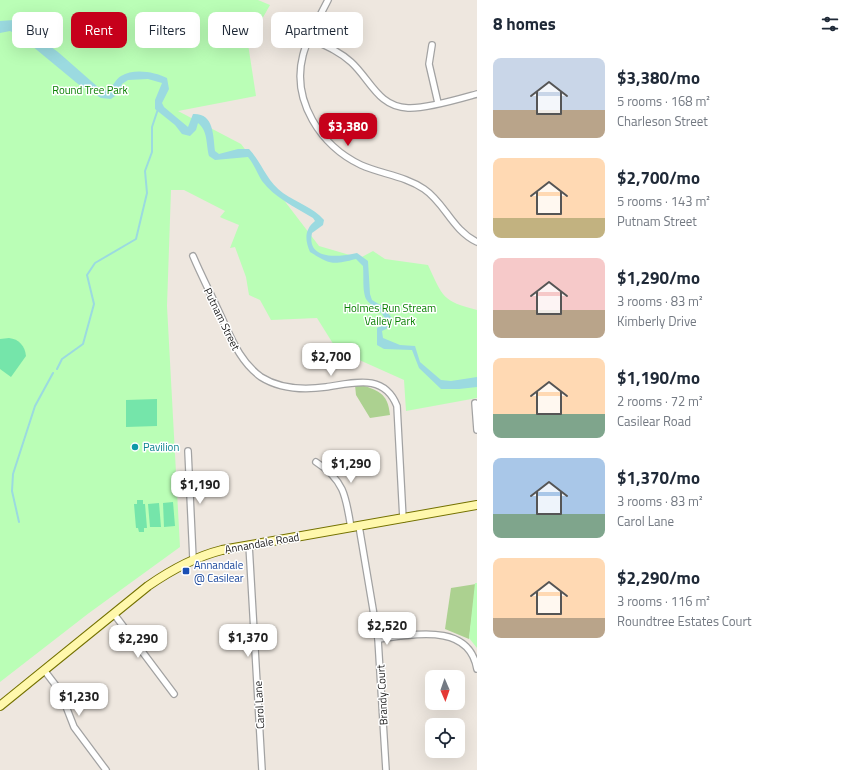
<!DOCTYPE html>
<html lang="en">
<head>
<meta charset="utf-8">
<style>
	:root { --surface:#fff; --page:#f6f6f7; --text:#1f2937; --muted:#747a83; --accent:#c6001b }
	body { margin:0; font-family:"Titillium Web",sans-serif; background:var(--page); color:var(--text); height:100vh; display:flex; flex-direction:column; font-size:15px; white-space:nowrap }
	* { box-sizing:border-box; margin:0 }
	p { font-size:13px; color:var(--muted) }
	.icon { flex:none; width:22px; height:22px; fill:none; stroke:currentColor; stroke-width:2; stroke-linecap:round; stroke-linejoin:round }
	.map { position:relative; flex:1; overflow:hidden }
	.panel { display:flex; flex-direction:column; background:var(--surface); width:380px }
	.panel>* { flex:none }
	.guide { position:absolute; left:12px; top:12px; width:380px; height:36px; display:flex; gap:8px }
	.needle { width:26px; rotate:178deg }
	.buttons { position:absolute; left:425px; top:670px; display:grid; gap:8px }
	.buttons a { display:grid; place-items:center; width:40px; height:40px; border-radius:8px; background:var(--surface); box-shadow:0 4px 16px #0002; font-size:20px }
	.price { position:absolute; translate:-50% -34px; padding:0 9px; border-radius:8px; background:#fff; color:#222; font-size:13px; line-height:26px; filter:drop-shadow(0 1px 2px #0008) }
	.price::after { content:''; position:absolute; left:50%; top:24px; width:12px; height:9px; margin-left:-6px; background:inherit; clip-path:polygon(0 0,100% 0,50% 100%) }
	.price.on { background:var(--accent); color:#fff }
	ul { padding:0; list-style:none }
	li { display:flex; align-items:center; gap:12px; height:100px; padding:0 16px }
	li span { display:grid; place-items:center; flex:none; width:112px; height:80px; border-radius:8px; color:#555 }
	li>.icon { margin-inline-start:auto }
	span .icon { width:48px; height:48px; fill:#fffc; stroke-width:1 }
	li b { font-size:17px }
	h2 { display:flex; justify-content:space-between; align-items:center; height:48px; padding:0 16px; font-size:17px }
	.pill { padding:0 14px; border-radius:8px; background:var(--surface); box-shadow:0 4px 16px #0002; font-size:14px; line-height:36px }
	.pill.on { background:var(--accent); color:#fff }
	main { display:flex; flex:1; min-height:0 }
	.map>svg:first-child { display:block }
	.forest { fill:#acd190 }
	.park { fill:#bafeb6 }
	.pitch { fill:#75e5aa }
	.water { fill:#9bdae0 }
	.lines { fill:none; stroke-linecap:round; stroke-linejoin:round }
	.stream { stroke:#9bdae0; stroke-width:2 }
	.minor-casing { stroke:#a2a2a2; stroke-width:8 }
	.secondary-casing { stroke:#747100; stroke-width:10 }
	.minor { stroke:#fff; stroke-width:5.5 }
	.secondary { stroke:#fff8ac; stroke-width:8 }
	.culture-dot { fill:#0f9aa8; stroke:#fff; stroke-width:1.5 }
	.transit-dot { fill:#1a4fb4; stroke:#fff; stroke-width:1.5 }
	.labels { text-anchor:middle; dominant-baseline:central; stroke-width:3; stroke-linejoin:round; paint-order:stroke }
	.park-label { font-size:11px; fill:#098002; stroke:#fff }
	.street-label { font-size:11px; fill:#1b1b1b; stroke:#fff }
	.culture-label { font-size:11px; fill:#0d838f; stroke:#fff; text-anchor:start }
	.transit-label { font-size:11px; fill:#164399; stroke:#fff; text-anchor:start }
</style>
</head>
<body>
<main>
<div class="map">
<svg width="477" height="770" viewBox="0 0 477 770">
	<rect width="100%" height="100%" fill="#eee7df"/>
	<g class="forest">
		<path d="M358,384C377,390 388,392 390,415L370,418L356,395L355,385Z"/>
		<path d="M476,584L469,639L445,629L451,588Z"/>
	</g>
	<g class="park">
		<path d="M0,0H258L270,5L248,44L256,96L178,111L241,144L319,246L360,258L373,251L385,259L428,265C443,297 442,301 477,310V398L406,411L404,380L337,350L317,318L271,320L260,300L249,295L246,277L235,247L230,248L239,225L222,218L220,217L225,211L184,190H171L167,306L180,547L89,613L0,682Z"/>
		<path d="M475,583H477V648L469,638Z"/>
	</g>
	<g class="pitch">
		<path d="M9,338C19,339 25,346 26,356L11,377L0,369V339Z"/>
		<path d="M157,399V426L126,427V400Z"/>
		<path d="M137,500H143V504H145L147,528H144V532H139L138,528H136L134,504H137Z"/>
		<path d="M173,502L175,526L164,527L163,503Z"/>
		<path d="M159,503L161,527H150L148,504Z"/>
	</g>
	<path class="water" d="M14,20L58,52L99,88L108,91C112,87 116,79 121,76C134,68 155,72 167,78L169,89L162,103L164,107L188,127L193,114C214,113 213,135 215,151L219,154L238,149H249C262,163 267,182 283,193C297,203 313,207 324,220L323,225L312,233C306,261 340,257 357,253L368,261L370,294L372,300L382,306L392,318L388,328L382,331L383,338L400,345L415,346L420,362L441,380L451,381L477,377V387L459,389H441L419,368L412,350L384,349L377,345V328L384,324L385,320C383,310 371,307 366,299C362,290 364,276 363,266L356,259C332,265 331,265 310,252C305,240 304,230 315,221L313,218C295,207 275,198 262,181C257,173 254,164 248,157L215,160L209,156C206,144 208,131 198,123L196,130L190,136L182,134L175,125L155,109V100L162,83L148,79L128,80L122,84L119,93L111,99L101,98L78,84L20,36L10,31L0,33V21Z"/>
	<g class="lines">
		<g class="stream">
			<path d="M57,369L62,359L83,344L94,304L87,275L95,263L136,239L147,193L145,171L152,152V127L158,109"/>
			<path d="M19,522L12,491L13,474L35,406L53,373"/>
		</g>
		<g class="minor-casing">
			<g id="minor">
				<path d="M328,0C319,18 308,36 303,55C291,101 321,146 361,165C381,174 405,176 424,189C445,203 452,230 477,242"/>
				<path d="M309,38C324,45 339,51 351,62C370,79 378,107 408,108C426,109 459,99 477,94"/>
				<path d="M432,45L429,64L438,103"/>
				<path d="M193,256C201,275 211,294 220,314C231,337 239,361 261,377C280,389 304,390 326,387C354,383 384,373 397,406L403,519"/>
				<path d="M475,403L477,430"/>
				<path d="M188,451L193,559"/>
				<path d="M316,462C344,480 346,496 351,528"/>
				<path d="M359,526L378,639L386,770"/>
				<path d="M249,545L262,770"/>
				<path d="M114,614L174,694"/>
				<path d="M378,639C413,635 469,622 477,669"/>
				<path d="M44,670L60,691L74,727L106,770"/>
			</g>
		</g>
		<g class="secondary-casing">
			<path id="secondary" d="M0,706L148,586C171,570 194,557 222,550L477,505"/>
		</g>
		<use href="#minor" class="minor"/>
		<use href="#secondary" class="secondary"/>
	</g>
	<circle class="culture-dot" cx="135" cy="447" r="4"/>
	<rect class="transit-dot" x="182" y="567" width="8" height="8" rx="2"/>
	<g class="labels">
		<g class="park-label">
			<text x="90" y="90">Round Tree Park</text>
			<text x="390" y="308">Holmes Run Stream<tspan x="390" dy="13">Valley Park</tspan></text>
		</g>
		<g class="street-label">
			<text transform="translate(222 319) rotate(64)">Putnam Street</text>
			<text transform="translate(262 543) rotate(-10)">Annandale Road</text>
			<text transform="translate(382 695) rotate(-93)">Brandy Court</text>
			<text transform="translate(259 705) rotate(-93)">Carol Lane</text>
		</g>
		<g class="culture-label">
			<text x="143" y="447">Pavilion</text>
		</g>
		<g class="transit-label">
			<text x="194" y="565">Annandale<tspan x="194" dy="13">@ Casilear</tspan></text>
		</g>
	</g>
</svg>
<div class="buttons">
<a><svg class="needle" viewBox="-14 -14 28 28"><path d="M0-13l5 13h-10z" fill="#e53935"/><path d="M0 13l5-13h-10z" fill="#747a83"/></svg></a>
<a><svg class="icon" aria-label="locate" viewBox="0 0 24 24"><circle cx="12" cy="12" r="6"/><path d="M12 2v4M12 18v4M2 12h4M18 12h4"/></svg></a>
</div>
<b class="price on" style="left:348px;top:147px">$3,380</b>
<b class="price" style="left:331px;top:377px">$2,700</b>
<b class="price" style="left:351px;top:484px">$1,290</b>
<b class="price" style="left:200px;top:505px">$1,190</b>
<b class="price" style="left:387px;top:646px">$2,520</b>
<b class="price" style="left:248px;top:658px">$1,370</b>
<b class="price" style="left:138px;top:659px">$2,290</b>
<b class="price" style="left:79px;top:717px">$1,230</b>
<div class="guide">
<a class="pill">Buy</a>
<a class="pill on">Rent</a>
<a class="pill">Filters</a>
<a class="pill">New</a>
<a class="pill">Apartment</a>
</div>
</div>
<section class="panel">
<h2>8 homes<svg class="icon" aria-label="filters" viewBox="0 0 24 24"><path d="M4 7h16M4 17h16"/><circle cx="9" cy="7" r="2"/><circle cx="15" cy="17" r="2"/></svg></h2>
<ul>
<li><span style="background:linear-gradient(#c9d6e8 65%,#b9a48a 0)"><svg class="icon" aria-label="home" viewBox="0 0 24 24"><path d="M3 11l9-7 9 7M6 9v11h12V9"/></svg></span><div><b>$3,380/mo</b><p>5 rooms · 168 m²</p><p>Charleson Street</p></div></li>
<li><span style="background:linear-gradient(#ffd9b3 75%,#c2b280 0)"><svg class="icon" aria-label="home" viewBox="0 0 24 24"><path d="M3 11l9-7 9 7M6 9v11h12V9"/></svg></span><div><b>$2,700/mo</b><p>5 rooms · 143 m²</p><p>Putnam Street</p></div></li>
<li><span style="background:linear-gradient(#f6c9c9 65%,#b9a48a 0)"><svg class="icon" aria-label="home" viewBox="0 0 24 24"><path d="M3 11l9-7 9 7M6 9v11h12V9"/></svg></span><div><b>$1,290/mo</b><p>3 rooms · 83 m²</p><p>Kimberly Drive</p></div></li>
<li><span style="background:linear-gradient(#ffd9b3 70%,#7fa58c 0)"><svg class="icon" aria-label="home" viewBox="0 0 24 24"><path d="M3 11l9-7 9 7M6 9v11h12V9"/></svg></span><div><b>$1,190/mo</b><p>2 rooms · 72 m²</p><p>Casilear Road</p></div></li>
<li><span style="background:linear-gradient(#a9c7e8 70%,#7fa58c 0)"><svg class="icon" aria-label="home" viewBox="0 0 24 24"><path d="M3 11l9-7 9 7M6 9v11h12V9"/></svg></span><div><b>$1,370/mo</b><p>3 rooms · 83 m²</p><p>Carol Lane</p></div></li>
<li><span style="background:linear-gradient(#ffd9b3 75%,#b9a48a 0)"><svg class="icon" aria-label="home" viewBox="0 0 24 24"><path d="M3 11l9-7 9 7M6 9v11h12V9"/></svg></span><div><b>$2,290/mo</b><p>3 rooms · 116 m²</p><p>Roundtree Estates Court</p></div></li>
</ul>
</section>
</main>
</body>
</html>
